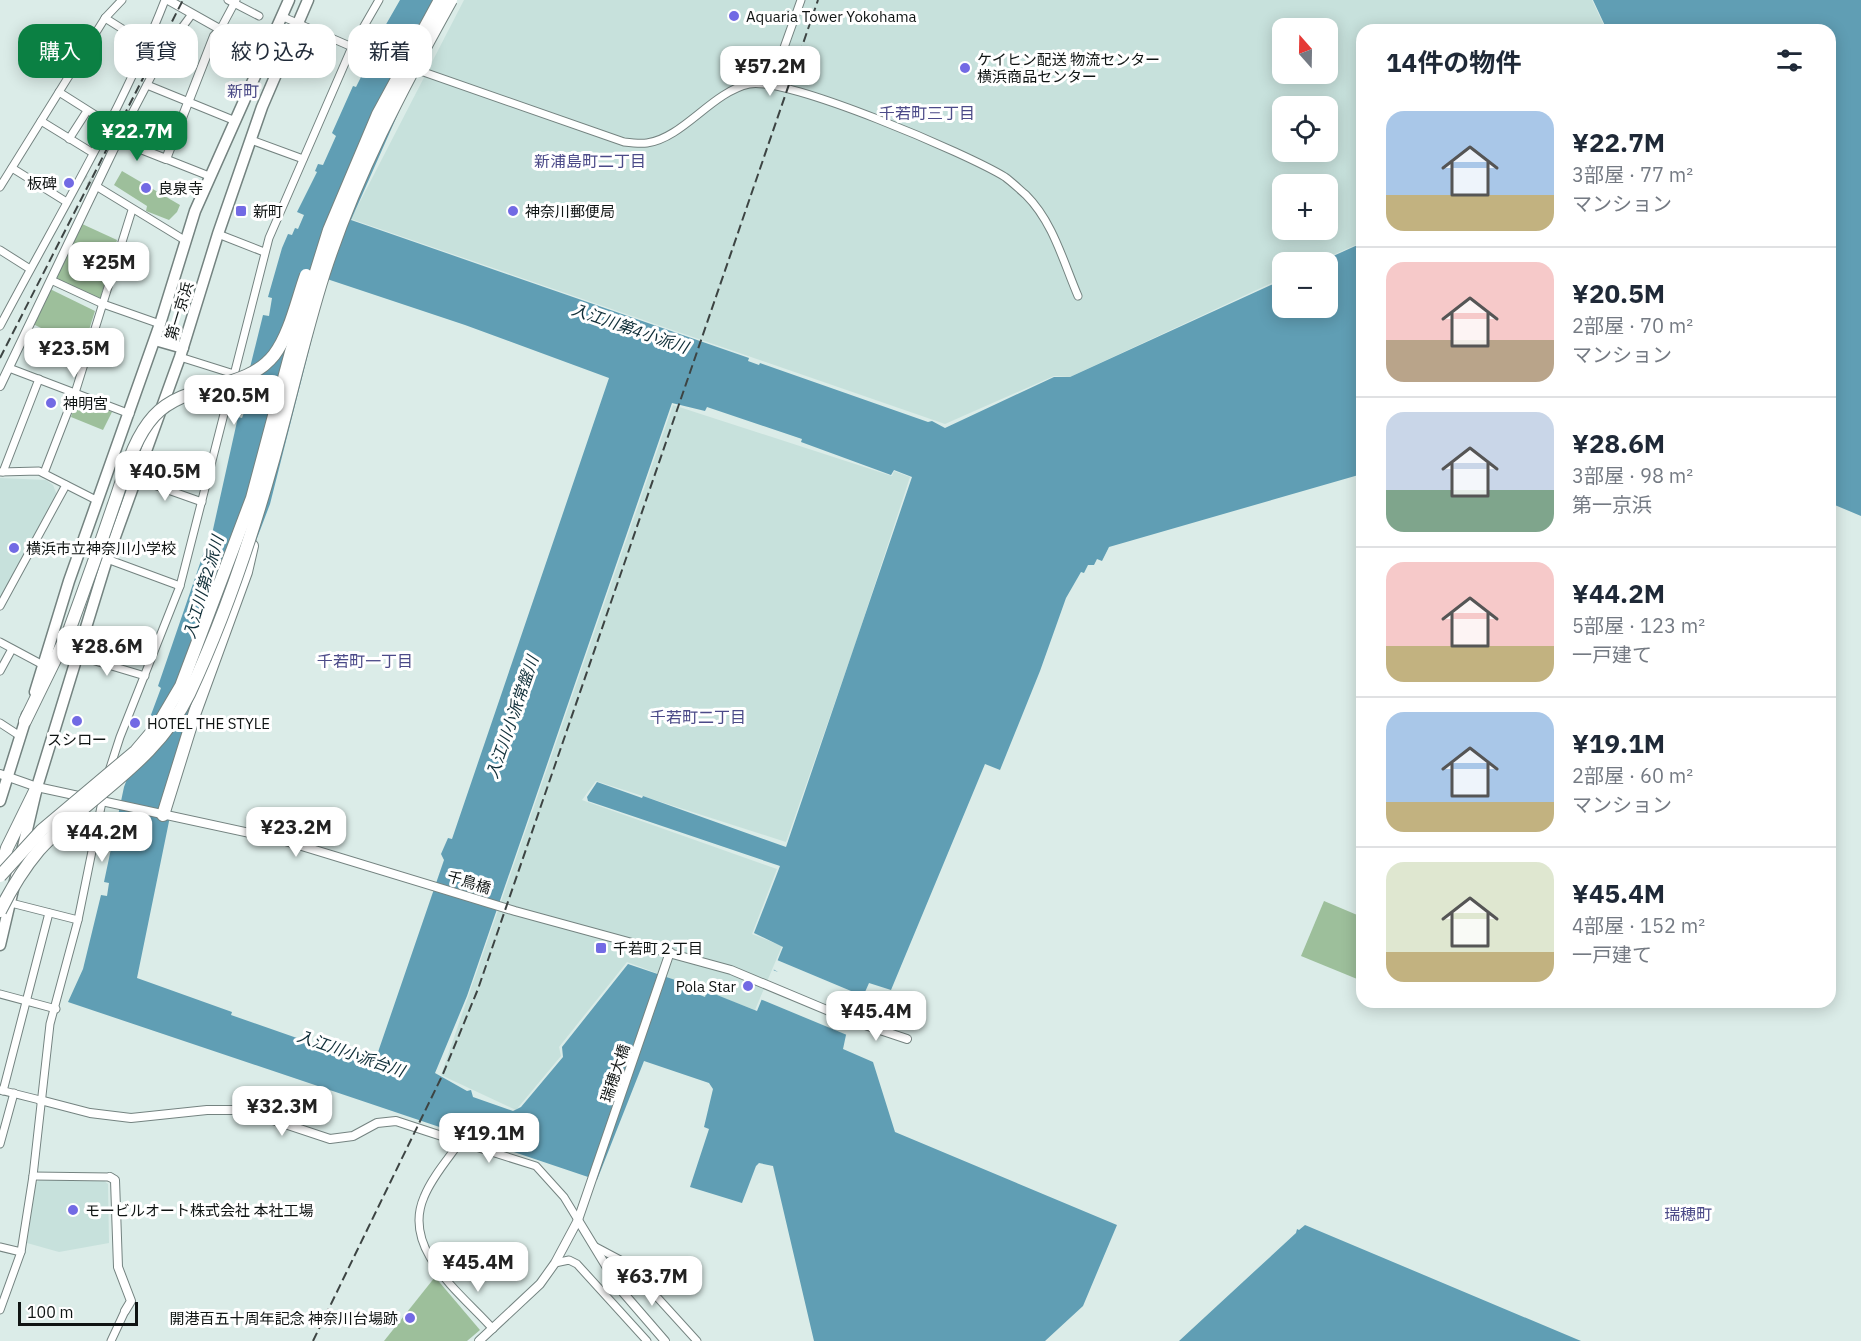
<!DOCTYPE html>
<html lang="ja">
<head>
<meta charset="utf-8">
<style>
	:root { --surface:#fff; --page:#f6f6f7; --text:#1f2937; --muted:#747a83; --line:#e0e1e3; --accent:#0b8043 }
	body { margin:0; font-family:"IBM Plex Sans","Noto Sans JP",sans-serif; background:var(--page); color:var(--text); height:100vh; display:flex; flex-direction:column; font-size:22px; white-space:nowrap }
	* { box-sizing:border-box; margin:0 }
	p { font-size:20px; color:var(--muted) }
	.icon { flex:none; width:33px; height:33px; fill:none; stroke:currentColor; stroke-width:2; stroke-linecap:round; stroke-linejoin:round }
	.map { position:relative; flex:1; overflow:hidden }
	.panel { position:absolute; left:1356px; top:24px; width:480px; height:984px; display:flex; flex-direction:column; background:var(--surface); border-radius:18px; box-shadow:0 3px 15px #0003 }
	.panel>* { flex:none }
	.hud { position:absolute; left:18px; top:24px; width:570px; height:54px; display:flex; gap:12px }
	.needle { width:39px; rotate:340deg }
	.buttons { position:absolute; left:1272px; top:18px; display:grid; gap:12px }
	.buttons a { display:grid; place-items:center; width:66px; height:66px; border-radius:12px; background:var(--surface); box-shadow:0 3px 15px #0003; font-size:30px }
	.scale { position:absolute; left:18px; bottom:15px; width:120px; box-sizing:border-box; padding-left:6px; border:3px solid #0f1413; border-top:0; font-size:16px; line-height:21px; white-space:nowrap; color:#0f1413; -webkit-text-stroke:4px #fff; paint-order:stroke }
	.price { position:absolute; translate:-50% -51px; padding:0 14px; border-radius:12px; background:#fff; color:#222; font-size:20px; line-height:39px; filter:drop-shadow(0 2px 3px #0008) }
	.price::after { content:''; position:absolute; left:50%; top:36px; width:18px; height:14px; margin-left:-9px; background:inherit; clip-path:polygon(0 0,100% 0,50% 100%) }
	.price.selected { background:var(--accent); color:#fff }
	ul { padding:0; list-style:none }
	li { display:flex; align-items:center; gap:18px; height:150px; padding:0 30px }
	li+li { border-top:2px solid var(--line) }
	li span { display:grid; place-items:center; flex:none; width:168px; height:120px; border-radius:18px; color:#555 }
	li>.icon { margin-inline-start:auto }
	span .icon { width:72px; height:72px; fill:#fffc; stroke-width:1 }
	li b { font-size:26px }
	h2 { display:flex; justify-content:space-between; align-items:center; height:72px; padding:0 30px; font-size:26px }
	.chip { padding:0 21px; border-radius:18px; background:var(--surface); box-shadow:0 3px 15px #0003; font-size:21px; line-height:54px }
	.chip.selected { background:var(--accent); color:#fff }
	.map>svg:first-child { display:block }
	.built { fill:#c7e1dc; fill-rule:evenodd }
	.green { fill:#9dbf9b }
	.water { fill:#609eb4; fill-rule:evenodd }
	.pier { fill:#dbece8 }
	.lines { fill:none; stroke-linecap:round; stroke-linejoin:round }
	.minor-tunnel { stroke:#bcccc8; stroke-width:7; stroke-dasharray:7 3.5; stroke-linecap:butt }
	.minor-casing { stroke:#748380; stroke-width:9 }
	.tertiary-casing { stroke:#748380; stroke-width:10 }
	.trunk-casing { stroke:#748380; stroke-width:13 }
	.motorway-casing { stroke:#748380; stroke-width:14 }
	.minor { stroke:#fff; stroke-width:7 }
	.tertiary { stroke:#fff; stroke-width:8 }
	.trunk { stroke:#fff; stroke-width:10 }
	.motorway { stroke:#fff; stroke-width:12 }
	.rail { stroke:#3d4443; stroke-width:2; stroke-dasharray:9 4.5; stroke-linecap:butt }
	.motorway-bridge-casing { stroke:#748380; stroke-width:14; stroke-linecap:butt }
	.motorway-bridge { stroke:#fff; stroke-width:12 }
	.poi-dot { fill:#726ae4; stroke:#fff; stroke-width:2 }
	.labels { text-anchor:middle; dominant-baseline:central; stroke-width:6; stroke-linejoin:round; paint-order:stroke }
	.poi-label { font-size:15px; fill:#0f1413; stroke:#fff; text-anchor:start }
	.street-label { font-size:15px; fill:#0f1413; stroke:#fff }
	.neighbourhood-label { font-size:16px; fill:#4b4a88; stroke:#fff }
	.water-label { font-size:16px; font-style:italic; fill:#0f2e38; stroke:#fff }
</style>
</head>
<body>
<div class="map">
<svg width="1861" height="1341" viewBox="0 0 1861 1341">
	<rect width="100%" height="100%" fill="#dbece8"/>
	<g class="built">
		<path d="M464,0H1592L1606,30H1362V242L1317,262H1282V278L1070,377L1054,376L945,424L351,219ZM1282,28H1328V74H1282ZM1282,106H1328V152H1282ZM1282,184H1328V230H1282Z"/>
		<path d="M673,405L892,476L894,471L910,477L855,645L786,842L596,781L582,800L777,869L752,934L782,946L755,1010L627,962L559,1047L561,1056L516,1110L441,1075Z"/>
		<path d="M0,478L46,480L53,485L57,495L0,601Z"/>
		<path d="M40,1179L103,1180L108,1184L109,1243L59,1252L27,1243L36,1183Z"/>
	</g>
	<g class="green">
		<path d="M122,171L180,205L177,212L169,220L146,211L147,206L114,185Z"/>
		<path d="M80,223L117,240L100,300L58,281L56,276Z"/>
		<path d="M50,289L95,311L83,349L33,324Z"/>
		<path d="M77,399L112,412L103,430L71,417Z"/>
		<path d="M1324,901L1362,917V981L1301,956Z"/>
		<path d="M435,1277L480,1330L467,1341H384Z"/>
	</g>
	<g class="water">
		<path d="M400,0H456L420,64L351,220L749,358L748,361L759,365L760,363L928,422L932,421L945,428L1054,377H1070L1282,280V308H1328V262H1320L1362,243V474L1109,547L1102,561L1097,559L1094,565H1088L1084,573L1081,572L1066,598L1040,671L1000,770L985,764L891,990L869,983L846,1035L843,1049L873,1062L895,1132L1117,1225L1083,1306L1045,1341H814L773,1166L759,1163L756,1166L742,1203L690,1187L709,1129L704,1127L713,1089L709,1083L644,1061L597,1180L68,1002L83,969L101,895L107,896L109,883L104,882L124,787L161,688L158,686L207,543H210L238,417L242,418L245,410L240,408L263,315L269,316L272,298L268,297L282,248L288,234L292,235L295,228L298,229L304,215L297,212L317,172L315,171L318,164L323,165L336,136L332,133L353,86L356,87L368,63L365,61ZM327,279L465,325L609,378L452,839L448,838L441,854L444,860L377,1055L359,1054L357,1059L231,1015L232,1012L137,978L175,792L248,562L270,504ZM672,403L705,411L707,407L802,439L801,442L891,475L894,470L912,477L786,847L643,796L642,798L597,782L587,797L588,801L780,866L754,933L783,947L757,1011L707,991L705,997L700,995L696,987L628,964L562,1047L563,1057L521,1107L513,1111L473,1097L471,1090L467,1091L435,1073L467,996Z"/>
		<path d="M1593,0H1861V516L1830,503V30H1607Z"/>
		<path d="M1305,1225L1581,1341H1179L1296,1233L1297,1229L1299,1230Z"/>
	</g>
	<path class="pier" d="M777,960L863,996L847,1035L760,999L773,970L778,972L773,969Z"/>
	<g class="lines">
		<path class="minor-tunnel" d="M80,175L96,186"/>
		<g class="minor-casing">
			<g id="minor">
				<path d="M228,0L259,16"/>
				<path d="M281,16L352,47L624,142C632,143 640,144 647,143C683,138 712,92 749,84C786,76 968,154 1005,177C1012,182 1019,189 1026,195C1053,222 1063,261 1078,296"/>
				<path d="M105,18L148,45"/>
				<path d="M220,30L236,0"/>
				<path d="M771,84L801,0"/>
				<path d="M147,85L233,120"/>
				<path d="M59,92L108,123"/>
				<path d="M41,121L93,153"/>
				<path d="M69,139L87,111"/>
				<path d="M118,140L164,52L192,14"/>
				<path d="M251,140L303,159"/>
				<path d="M166,159L209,176"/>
				<path d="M12,168L65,201"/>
				<path d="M96,186L186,241"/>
				<path d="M0,187L105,18L122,0"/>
				<path d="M218,234L264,252"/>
				<path d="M0,250L30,269"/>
				<path d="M51,280L103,304L160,324"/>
				<path d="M0,326C57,218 121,113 165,0"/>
				<path d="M180,357L234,374"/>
				<path d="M9,368L130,414"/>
				<path d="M0,472L39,471L98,501"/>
				<path d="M3,472L39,379"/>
				<path d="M44,473L75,393L132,210"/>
				<path d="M137,479L202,502"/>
				<path d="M107,559L180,586"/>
				<path d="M0,606L66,485"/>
				<path d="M0,642L43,665"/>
				<path d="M75,655L145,676"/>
				<path d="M0,671L12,649"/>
				<path d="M0,723L20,736"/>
				<path d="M109,771L120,737L180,586L269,238L352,47L379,0"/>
				<path d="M11,903L78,920"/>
				<path d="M0,994L56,1009"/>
				<path d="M0,1090L40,1100"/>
				<path d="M3,1091L49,913"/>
				<path d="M0,1144L14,1093"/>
				<path d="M33,1176L110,1177"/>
				<path d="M594,1246L626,1263L697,1341"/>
				<path d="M0,1247L21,1252"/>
				<path d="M555,1263L569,1260L577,1264L647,1341"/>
				<path d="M0,1310L21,1252L33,1176L50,1024L78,920L103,797"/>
				<path d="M493,1329C462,1294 401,1250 424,1197C432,1177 448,1159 460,1142L536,1166L564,1197L578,1220"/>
				<path d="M111,1341L125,1311"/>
			</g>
		</g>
		<g class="tertiary-casing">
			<g id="tertiary">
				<path d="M168,0L264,54L271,59L277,70"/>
				<path d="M0,386L118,140L166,159L214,36L220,30"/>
				<path d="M0,774L37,787L282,840L515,911L731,970L853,1021L907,1039"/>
				<path d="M40,1100L90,1113L131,1118L207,1110H243L330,1139L353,1136L377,1123L396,1121L460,1142"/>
				<path d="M110,1177L115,1180L118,1267L131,1301L125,1311"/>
				<path d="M578,1220L620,1289L665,1341"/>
				<path d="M479,1341L540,1284L555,1263L578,1220L670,952"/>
			</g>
		</g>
		<g class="trunk-casing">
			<g id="trunk">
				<path d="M155,340L183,348"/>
				<path d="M35,692L69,581L160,324L195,211L289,0"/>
				<path d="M0,801L27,715"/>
				<path d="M0,945L37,787L107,559L180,357L218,234L262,107L308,0"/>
			</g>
		</g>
		<g class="motorway-casing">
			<g id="motorway">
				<path d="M25,721L69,631"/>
				<path d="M163,815L195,712L246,572L252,546"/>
				<path d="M0,872L7,848L37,787"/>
			</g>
		</g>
		<use href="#minor" class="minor"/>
		<use href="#tertiary" class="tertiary"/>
		<use href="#trunk" class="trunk"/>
		<use href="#motorway" class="motorway"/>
		<g class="rail">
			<path d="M0,358L183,0"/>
			<path d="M313,1341L443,1074L478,989L818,0"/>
		</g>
		<g class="motorway-bridge-casing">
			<g id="motorway-bridge">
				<path d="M69,631C84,590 99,548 113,507C124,477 132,440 154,416C186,381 245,392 274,355C290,334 297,300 306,275"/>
				<path d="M0,876L42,830L136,751L158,725L181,686L252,498L291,352L329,230L378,114L440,0"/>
				<path d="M0,911C11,889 23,869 39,850C89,795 156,763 189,694C222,623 251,539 272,464C290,400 304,336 324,273C355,177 402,88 451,0"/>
			</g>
		</g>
		<use href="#motorway-bridge" class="motorway-bridge"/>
	</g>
	<g class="poi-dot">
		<circle cx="734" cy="16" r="6"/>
		<circle cx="965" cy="68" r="6"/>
		<circle cx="69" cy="183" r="6"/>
		<circle cx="146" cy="188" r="6"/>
		<rect x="235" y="205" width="12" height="12" rx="3"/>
		<circle cx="513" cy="211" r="6"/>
		<circle cx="51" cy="403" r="6"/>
		<circle cx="14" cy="548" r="6"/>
		<circle cx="77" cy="721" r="6"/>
		<circle cx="135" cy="723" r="6"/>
		<rect x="595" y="942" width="12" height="12" rx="3"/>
		<circle cx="748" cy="986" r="6"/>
		<circle cx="73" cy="1210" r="6"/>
		<circle cx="410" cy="1318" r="6"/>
	</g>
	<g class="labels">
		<g class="poi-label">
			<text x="746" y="16">Aquaria Tower Yokohama</text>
			<text x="977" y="59">ケイヒン配送 物流センター<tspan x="977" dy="17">横浜商品センター</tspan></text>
			<text x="57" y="183" text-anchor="end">板碑</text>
			<text x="158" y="188">良泉寺</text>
			<text x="253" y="211">新町</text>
			<text x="525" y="211">神奈川郵便局</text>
			<text x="63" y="403">神明宮</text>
			<text x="26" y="548">横浜市立神奈川小学校</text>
			<text x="147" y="723">HOTEL THE STYLE</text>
			<text x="77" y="739" text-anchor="middle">スシロー</text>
			<text x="613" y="948">千若町２丁目</text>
			<text x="736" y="986" text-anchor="end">Pola Star</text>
			<text x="85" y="1210">モービルオート株式会社 本社工場</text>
			<text x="398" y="1318" text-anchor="end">開港百五十周年記念 神奈川台場跡</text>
		</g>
		<g class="street-label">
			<text transform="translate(179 311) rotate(-73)">第一京浜</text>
			<text transform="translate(469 882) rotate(17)">千鳥橋</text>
			<text transform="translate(615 1073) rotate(-71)">瑞穂大橋</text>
		</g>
		<g class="neighbourhood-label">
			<text x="243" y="91">新町</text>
			<text x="927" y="113">千若町三丁目</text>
			<text x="590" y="161">新浦島町二丁目</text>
			<text x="365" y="661">千若町一丁目</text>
			<text x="698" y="717">千若町二丁目</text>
			<text x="1688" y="1214">瑞穂町</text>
		</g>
		<g class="water-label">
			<text transform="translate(630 328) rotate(19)">入江川第4小派川</text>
			<text transform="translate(203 587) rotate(-74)">入江川第2派川</text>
			<text transform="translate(512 717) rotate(-71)">入江川小派常盤川</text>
			<text transform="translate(351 1053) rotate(19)">入江川小派台川</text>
		</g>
	</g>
</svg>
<div class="buttons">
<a><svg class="needle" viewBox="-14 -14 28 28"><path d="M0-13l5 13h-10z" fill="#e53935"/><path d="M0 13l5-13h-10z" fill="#747a83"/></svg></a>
<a><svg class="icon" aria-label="locate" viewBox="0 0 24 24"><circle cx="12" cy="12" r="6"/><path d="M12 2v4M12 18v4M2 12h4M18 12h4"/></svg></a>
<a>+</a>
<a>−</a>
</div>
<div class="scale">100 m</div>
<b class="price" style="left:770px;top:97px">¥57.2M</b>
<b class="price selected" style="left:137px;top:162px">¥22.7M</b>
<b class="price" style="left:109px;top:293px">¥25M</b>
<b class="price" style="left:74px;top:379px">¥23.5M</b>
<b class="price" style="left:234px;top:426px">¥20.5M</b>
<b class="price" style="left:165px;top:502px">¥40.5M</b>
<b class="price" style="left:107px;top:677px">¥28.6M</b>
<b class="price" style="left:296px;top:858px">¥23.2M</b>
<b class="price" style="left:102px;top:863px">¥44.2M</b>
<b class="price" style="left:876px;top:1042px">¥45.4M</b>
<b class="price" style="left:282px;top:1137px">¥32.3M</b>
<b class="price" style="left:489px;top:1164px">¥19.1M</b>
<b class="price" style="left:478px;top:1293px">¥45.4M</b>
<b class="price" style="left:652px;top:1307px">¥63.7M</b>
<div class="hud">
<a class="chip selected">購入</a>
<a class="chip">賃貸</a>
<a class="chip">絞り込み</a>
<a class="chip">新着</a>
</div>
<section class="panel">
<h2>14件の物件<svg class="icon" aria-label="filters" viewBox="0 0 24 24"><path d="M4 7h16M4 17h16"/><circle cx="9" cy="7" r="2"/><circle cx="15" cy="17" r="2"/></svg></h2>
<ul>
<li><span style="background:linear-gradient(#a9c7e8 70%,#c2b280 0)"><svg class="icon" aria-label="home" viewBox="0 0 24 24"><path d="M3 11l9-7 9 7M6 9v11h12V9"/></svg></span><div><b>¥22.7M</b><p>3部屋 · 77 m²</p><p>マンション</p></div></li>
<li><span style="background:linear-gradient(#f6c9c9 65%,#b9a48a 0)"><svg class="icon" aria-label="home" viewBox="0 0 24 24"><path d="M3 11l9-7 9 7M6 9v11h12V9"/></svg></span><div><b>¥20.5M</b><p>2部屋 · 70 m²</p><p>マンション</p></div></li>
<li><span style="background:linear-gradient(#c9d6e8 65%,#7fa58c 0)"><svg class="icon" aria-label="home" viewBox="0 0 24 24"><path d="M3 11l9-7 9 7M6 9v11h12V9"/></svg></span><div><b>¥28.6M</b><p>3部屋 · 98 m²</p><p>第一京浜</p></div></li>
<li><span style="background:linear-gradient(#f6c9c9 70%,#c2b280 0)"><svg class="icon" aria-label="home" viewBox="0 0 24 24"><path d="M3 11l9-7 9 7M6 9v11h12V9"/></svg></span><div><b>¥44.2M</b><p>5部屋 · 123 m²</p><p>一戸建て</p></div></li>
<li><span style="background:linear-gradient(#a9c7e8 75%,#c2b280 0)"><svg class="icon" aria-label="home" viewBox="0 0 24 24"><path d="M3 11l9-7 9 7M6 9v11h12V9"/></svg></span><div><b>¥19.1M</b><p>2部屋 · 60 m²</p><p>マンション</p></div></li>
<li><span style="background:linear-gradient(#dfe7d0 75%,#c2b280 0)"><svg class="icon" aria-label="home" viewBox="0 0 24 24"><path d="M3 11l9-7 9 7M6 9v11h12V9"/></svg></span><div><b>¥45.4M</b><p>4部屋 · 152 m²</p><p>一戸建て</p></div></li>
</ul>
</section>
</div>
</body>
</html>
